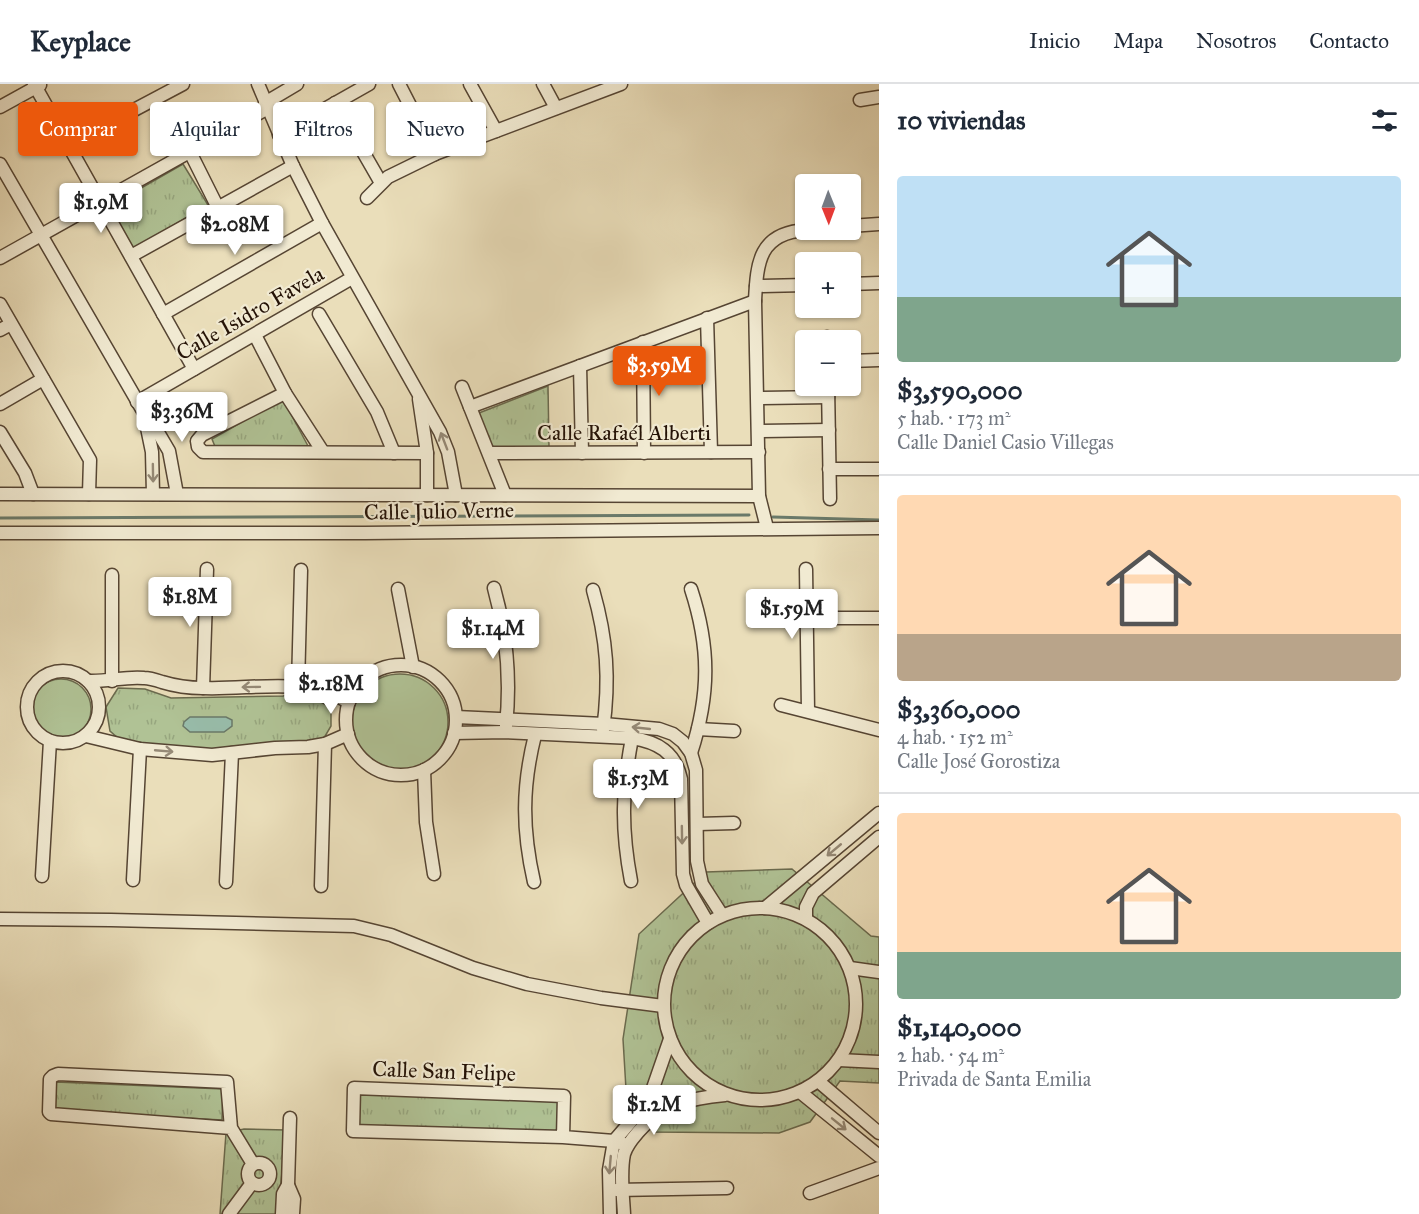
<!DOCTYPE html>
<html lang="es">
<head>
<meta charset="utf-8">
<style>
	:root { --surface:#fff; --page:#f2f2f3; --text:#1f2937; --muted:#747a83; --line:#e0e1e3; --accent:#ea580c }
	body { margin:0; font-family:"IM FELL Great Primer",serif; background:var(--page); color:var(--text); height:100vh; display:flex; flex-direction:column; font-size:22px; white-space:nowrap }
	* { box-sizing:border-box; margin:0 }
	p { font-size:20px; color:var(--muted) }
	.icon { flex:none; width:33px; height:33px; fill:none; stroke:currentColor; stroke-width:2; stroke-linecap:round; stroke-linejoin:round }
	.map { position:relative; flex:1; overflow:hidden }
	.drawer { display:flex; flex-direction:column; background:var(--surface); width:540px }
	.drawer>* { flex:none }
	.top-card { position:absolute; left:18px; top:18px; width:570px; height:54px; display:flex; gap:12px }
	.needle { width:39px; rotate:179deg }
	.buttons { position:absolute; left:795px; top:90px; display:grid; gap:12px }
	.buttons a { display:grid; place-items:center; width:66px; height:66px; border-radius:6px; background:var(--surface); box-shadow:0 2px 4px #0004; font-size:30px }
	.price { position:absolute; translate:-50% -51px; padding:0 14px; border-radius:6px; background:#fff; color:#222; font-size:20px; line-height:39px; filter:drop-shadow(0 2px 3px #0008) }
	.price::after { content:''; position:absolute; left:50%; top:36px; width:18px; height:14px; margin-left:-9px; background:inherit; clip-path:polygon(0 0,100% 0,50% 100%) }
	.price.current { background:var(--accent); color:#fff }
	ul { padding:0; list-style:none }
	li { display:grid; align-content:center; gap:12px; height:318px; padding:0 18px }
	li+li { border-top:2px solid var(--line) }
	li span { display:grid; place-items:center; height:186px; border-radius:6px; color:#555 }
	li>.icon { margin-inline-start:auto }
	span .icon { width:108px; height:108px; fill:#fffc; stroke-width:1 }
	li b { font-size:26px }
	h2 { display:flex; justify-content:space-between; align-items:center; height:72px; padding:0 18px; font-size:26px }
	.chip { padding:0 21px; border-radius:6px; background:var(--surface); box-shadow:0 2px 4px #0004; font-size:21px; line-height:54px }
	.chip.current { background:var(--accent); color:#fff }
	header { display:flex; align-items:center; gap:36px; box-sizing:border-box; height:84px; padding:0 30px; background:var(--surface); border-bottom:2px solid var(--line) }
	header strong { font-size:28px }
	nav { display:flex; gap:33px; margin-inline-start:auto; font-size:21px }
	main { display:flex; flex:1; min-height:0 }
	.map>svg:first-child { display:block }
	.grass { fill:#b0c295; stroke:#6a6a4e; stroke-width:1.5 }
	.park { fill:url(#park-tufts); stroke:#6a6a4e; stroke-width:1.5 }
	.water { fill:#98bdab; stroke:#6a7969; stroke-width:1.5 }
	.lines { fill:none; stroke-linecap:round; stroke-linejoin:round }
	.stream { stroke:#6a7969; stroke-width:3 }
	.minor-casing { stroke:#564533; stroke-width:15 }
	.minor { stroke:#f1ead2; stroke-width:12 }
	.oneway { stroke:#958976 }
	.labels { text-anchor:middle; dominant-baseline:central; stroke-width:4.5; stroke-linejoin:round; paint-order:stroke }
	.street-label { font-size:22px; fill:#241206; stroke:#f1ead2 }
</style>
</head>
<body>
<header>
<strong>Keyplace</strong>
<nav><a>Inicio</a><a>Mapa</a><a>Nosotros</a><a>Contacto</a></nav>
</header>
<main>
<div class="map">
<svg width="879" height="1130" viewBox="0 0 879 1130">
	<defs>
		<pattern id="park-tufts" width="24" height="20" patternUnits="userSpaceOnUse" patternTransform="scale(1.5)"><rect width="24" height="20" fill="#b0c295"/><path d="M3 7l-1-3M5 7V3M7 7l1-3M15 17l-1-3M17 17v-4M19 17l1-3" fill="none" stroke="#97a67f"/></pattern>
	</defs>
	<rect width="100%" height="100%" fill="#eadeba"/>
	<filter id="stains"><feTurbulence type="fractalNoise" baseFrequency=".00333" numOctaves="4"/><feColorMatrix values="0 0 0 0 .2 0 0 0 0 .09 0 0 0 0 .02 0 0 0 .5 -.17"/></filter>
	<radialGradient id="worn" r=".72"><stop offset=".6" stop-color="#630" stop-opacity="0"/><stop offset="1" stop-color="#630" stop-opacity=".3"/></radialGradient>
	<g class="grass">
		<circle cx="400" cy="638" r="48"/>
		<circle cx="61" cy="625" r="30"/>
	</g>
	<g class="park">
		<path d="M183,80L208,121L133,165L108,123Z"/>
		<path d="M548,302L549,363H491L479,329Z"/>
		<path d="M283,315L308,362L305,365H216L212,355Z"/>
		<path d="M118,604L145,605L171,614L283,612L306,609L331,624V642L324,654L303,660L204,667L150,660L126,661L110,647L106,623Z"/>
		<path d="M792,785L871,852L879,853V999L840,997L810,1038L779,1049L654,1048L627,1022L623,955L639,850L706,788Z"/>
		<path d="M56,998L223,1005L222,1036L55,1027Z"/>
		<path d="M359,1009L559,1017V1050L358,1044Z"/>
		<path d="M244,1045L286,1046L278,1130H220L226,1049Z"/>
	</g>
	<path class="water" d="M190,633H226L232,636V642L224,648H190L183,642L184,638Z"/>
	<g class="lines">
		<g class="stream">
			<path d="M773,433L879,436"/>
			<path d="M0,434L749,431"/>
		</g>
		<g class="minor-casing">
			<g id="minor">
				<path d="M34,0L194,285"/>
				<path d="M258,0L293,82L322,139L440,348L448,368L456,411"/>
				<path d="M399,0L435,70"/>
				<path d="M470,0L496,47"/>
				<path d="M543,0L556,24"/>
				<path d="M860,16L879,13"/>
				<path d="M265,19L297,0"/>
				<path d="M335,19L381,99"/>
				<path d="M0,23L40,1"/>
				<path d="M279,51L369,0"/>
				<path d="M68,61L183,0"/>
				<path d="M190,68L218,124"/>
				<path d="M0,80L143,327L159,350L169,367L177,410"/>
				<path d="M367,114L388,93L435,70L621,0"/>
				<path d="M850,142L879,140"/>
				<path d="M131,172L293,82"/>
				<path d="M0,174L268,24"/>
				<path d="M850,200L879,199"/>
				<path d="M756,202L806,201"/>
				<path d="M0,220L90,376L89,410"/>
				<path d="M163,230L322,139"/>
				<path d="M319,230L377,328L394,369"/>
				<path d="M707,234L711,368"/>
				<path d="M0,246L11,240"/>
				<path d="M255,251L285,309L323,368"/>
				<path d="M827,253V256"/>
				<path d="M643,258L644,369"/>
				<path d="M850,277L879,276"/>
				<path d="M580,282L582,369"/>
				<path d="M828,302L830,415"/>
				<path d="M462,303L505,411"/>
				<path d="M285,309L202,351L197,357L198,363L203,368L427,369"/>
				<path d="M758,314L828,313"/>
				<path d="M419,315L427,369V411"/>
				<path d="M137,318L352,194"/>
				<path d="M0,320L43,295"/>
				<path d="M470,323L755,217"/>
				<path d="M145,334L152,368L153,410"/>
				<path d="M759,347L829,346"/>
				<path d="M0,348L25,389L33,410"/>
				<path d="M489,369L759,368"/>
				<path d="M829,385H879"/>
				<path d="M0,410L759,412"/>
				<path d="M767,444L759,412L755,217C757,178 759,149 806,146"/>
				<path d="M0,449H365L879,444"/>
				<path d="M806,485L808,627"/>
				<path d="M112,491V597"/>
				<path d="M494,504C507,550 511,594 506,642"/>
				<path d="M398,505L413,583"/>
				<path d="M593,506C607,555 610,595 603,646"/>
				<path d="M806,534H879"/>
				<circle cx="401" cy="636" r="55"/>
				<circle cx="63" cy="623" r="36"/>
				<path d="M88,597C107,598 126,592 144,594C150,594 156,596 162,598C175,602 189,604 203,604C253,606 303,592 349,618"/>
				<path d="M298,602L301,486"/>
				<path d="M203,604L207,485"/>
				<path d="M781,621L879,646"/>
				<path d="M456,633L604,640L659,645L673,650L683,658L691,669L696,686L697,777L702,800L722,831"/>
				<path d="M698,645L734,647"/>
				<path d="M454,649L505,648L632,654C658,658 675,668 681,695L683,790L686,801L708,839"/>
				<path d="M86,652L140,665L212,671L275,664L308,663L325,660L348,650"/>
				<path d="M691,669C710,610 710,563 691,505"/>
				<path d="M424,686L426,738L434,790"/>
				<path d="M698,740L734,739"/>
				<path d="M42,792L50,657"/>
				<path d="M133,796L140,665"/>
				<path d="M631,797C621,744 622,707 632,654"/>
				<path d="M226,798L232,669"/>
				<path d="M534,798C522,745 522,703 535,651"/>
				<path d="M321,802L325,660"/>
				<circle cx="760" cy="920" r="96"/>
				<path d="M765,824L879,729"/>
				<path d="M0,835L111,836L354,842L391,851L473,884L527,900L601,914L663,922"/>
				<path d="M806,835V823L813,809L879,753"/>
				<path d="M850,884L879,888"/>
				<path d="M839,976L879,978"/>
				<path d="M818,997L879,1049"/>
				<path d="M800,1008L879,1072"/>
				<path d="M231,1044L227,998L58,990L53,992L50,995L49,1028L51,1030L231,1044L253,1080"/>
				<path d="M563,1053L564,1012L354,1004L353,1047L563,1053L614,1057L627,1061"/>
				<circle cx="259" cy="1090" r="11"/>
				<path d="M288,1101L294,1115L293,1130"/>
				<path d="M616,1106L727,1104"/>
				<path d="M810,1109L879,1084"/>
				<path d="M229,1130L252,1099"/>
				<path d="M282,1130L283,1110L288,1101L290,1034"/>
				<path d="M610,1130L609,1086L614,1057L639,1028L652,1007L670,955"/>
				<path d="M624,1130C623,1111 620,1089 624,1070C627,1060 633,1054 639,1047C662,1020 692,1014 725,1011"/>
			</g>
		</g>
		<use href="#minor" class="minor"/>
	</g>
	<defs><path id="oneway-shaft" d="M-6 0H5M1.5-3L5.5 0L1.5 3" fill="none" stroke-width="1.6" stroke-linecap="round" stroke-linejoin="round" transform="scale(1.5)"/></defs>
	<g class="oneway">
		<use href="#oneway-shaft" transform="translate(444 357) rotate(-111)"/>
		<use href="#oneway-shaft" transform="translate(153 389) rotate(89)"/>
		<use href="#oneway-shaft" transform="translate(251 603) rotate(179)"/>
		<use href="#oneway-shaft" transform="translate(641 644) rotate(-174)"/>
		<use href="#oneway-shaft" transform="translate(164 667) rotate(5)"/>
		<use href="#oneway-shaft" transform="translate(682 751) rotate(89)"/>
		<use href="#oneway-shaft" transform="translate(834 766) rotate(140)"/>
		<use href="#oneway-shaft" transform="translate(839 1040) rotate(39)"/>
		<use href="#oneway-shaft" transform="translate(610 1081) rotate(95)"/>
	</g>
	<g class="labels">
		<g class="street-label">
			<text transform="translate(250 229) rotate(-30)">Calle Isidro Favela</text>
			<text x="624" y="348">Calle Rafaél Alberti</text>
			<text transform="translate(439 427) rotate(-1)">Calle Julio Verne</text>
			<text transform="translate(444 987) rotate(2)">Calle San Felipe</text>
		</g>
	</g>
	<rect width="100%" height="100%" filter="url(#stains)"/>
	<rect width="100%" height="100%" fill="url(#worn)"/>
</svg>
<div class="buttons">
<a><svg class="needle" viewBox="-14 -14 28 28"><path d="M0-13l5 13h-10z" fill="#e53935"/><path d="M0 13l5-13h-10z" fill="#747a83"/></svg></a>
<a>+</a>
<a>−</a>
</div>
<b class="price" style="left:101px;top:150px">$1.9M</b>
<b class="price" style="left:235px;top:172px">$2.08M</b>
<b class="price current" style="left:659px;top:313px">$3.59M</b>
<b class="price" style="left:182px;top:359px">$3.36M</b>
<b class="price" style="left:190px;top:544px">$1.8M</b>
<b class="price" style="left:792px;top:556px">$1.59M</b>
<b class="price" style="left:493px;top:576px">$1.14M</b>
<b class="price" style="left:331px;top:631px">$2.18M</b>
<b class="price" style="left:638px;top:726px">$1.53M</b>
<b class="price" style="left:654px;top:1052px">$1.2M</b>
<div class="top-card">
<a class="chip current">Comprar</a>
<a class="chip">Alquilar</a>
<a class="chip">Filtros</a>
<a class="chip">Nuevo</a>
</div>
</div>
<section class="drawer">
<h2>10 viviendas<svg class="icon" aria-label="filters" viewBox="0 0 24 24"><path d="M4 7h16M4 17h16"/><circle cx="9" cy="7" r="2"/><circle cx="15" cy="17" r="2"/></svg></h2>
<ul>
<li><span style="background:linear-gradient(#bfe0f5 65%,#7fa58c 0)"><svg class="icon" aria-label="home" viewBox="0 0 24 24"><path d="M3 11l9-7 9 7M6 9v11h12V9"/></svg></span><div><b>$3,590,000</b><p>5 hab. · 173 m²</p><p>Calle Daniel Casio Villegas</p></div></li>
<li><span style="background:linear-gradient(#ffd9b3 75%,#b9a48a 0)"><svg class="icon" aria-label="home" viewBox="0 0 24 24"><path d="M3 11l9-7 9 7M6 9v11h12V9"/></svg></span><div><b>$3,360,000</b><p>4 hab. · 152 m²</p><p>Calle José Gorostiza</p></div></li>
<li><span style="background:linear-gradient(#ffd9b3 75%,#7fa58c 0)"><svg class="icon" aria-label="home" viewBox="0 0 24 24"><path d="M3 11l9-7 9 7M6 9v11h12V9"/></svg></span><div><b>$1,140,000</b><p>2 hab. · 54 m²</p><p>Privada de Santa Emilia</p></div></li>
</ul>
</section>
</main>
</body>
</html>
